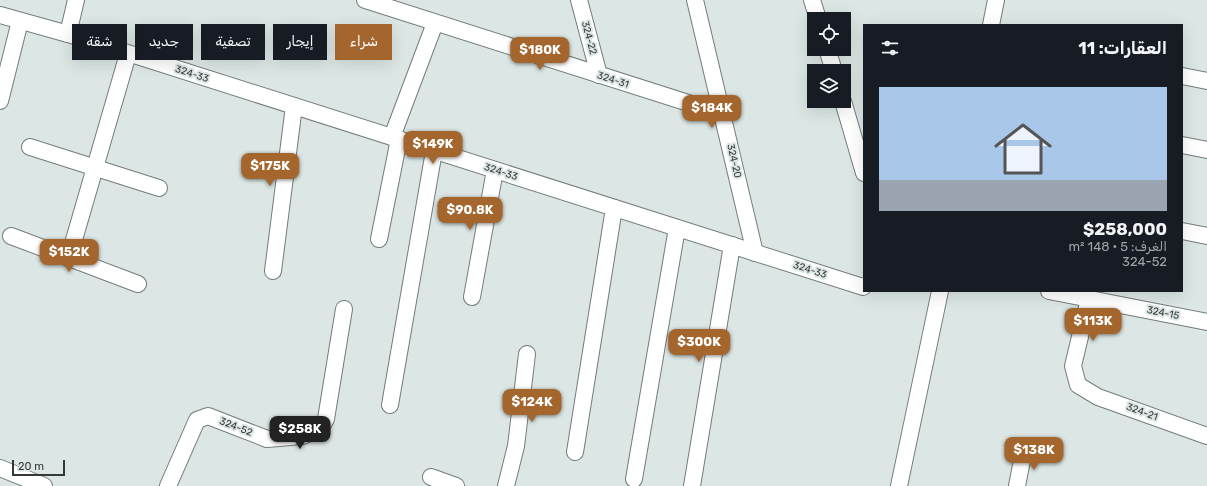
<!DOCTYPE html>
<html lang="ar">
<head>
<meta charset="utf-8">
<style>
	:root { --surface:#171b24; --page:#242831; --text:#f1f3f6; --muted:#9ea1a6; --accent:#a4662c }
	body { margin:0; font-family:Rubik,"Noto Naskh Arabic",sans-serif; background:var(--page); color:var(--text); direction:rtl; height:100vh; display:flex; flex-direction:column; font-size:15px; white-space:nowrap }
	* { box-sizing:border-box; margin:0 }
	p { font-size:13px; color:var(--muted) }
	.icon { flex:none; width:22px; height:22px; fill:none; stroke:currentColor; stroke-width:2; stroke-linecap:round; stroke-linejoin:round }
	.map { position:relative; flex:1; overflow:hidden; direction:ltr }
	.panel { position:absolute; left:863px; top:24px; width:320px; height:268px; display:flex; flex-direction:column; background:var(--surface); border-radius:0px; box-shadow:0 4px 16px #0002; direction:rtl }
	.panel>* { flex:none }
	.hud { position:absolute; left:12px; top:24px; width:380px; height:36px; direction:rtl; display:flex; gap:8px }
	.controls { position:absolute; left:807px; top:12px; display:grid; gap:8px }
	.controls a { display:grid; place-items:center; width:44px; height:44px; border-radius:0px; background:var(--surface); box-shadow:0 4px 16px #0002; font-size:20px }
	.scale { position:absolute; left:12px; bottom:10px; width:53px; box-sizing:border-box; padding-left:4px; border:2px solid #343838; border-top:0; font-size:11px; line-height:14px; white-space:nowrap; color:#343838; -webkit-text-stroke:3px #dbe6e5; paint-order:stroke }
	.price { position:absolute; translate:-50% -34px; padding:0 9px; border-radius:8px; background:var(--accent); color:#fff; font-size:13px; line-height:26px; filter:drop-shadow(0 1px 2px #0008) }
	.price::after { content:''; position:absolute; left:50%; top:24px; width:12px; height:9px; margin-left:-6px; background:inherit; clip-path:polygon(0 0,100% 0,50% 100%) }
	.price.selected { background:#222; color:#fff }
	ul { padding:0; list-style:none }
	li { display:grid; align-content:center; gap:8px; height:212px; padding:0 16px }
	li span { display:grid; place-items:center; height:124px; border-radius:0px; color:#555 }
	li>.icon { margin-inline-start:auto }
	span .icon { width:72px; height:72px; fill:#fffc; stroke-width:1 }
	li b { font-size:17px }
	h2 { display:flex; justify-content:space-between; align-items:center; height:48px; padding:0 16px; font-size:17px }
	.tag { padding:0 14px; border-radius:0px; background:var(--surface); box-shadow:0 4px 16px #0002; font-size:14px; line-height:36px }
	.tag.selected { background:var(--accent); color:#fff }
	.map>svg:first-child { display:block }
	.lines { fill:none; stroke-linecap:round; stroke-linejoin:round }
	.street-casing { stroke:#737c7c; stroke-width:18 }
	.street { stroke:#fff; stroke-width:16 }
	.labels { text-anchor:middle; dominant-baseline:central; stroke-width:4; stroke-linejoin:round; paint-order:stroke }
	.street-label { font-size:10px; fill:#343838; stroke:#dbe6e5 }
</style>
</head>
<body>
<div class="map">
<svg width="1207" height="486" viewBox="0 0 1207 486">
	<rect width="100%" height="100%" fill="#dbe6e5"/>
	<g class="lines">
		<g class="street-casing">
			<g id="street">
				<path d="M365,0L723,114"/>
				<path d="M579,0L599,75"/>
				<path d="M695,0L755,253"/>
				<path d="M812,0L818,19"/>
				<path d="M0,15L68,34L863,287L864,286"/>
				<path d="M991,25L996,0"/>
				<path d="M68,34L76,0"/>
				<path d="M827,49L834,71"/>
				<path d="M1182,76L1207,81"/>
				<path d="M0,101L20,21"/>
				<path d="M843,101L864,173"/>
				<path d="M392,137L435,23"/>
				<path d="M1182,145L1207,150"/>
				<path d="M30,147L159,188"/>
				<path d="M1182,231L1207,236"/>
				<path d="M11,236L138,284"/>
				<path d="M379,239L399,139"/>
				<path d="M69,257L128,54"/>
				<path d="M273,271L294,106"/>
				<path d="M1049,291L1207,322"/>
				<path d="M472,297L495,170"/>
				<path d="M1089,299L1073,366L1078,385L1098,397L1207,436"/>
				<path d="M390,405L434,151"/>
				<path d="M575,452L614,208"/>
				<path d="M0,468L44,486"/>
				<path d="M431,477L456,486"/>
				<path d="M634,479L677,228"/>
				<path d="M168,486L197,420L208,416L267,439L302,436L320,429L326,419L344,309"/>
				<path d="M506,486L516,446L527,354"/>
				<path d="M692,486L732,245"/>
				<path d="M899,486L940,291"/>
				<path d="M1017,486L1024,450"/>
			</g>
		</g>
		<use href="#street" class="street"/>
	</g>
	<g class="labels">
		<g class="street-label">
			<text transform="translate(589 38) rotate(75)">324-22</text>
			<text transform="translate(192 74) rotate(18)">324-33</text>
			<text transform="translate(613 80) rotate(18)">324-31</text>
			<text transform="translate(734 161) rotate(77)">324-20</text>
			<text transform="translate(501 172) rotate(18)">324-33</text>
			<text transform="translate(810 270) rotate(18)">324-33</text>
			<text transform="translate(1163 313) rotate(11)">324-15</text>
			<text transform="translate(1142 412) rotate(20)">324-21</text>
			<text transform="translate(236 427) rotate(21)">324-52</text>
		</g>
	</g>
</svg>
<div class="controls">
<a><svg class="icon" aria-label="locate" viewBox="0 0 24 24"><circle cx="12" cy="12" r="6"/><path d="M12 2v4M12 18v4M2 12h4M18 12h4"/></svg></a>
<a><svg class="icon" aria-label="layers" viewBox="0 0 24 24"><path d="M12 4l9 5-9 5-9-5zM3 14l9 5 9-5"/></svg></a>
</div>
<div class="scale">20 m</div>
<b class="price" style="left:540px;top:71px">$180K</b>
<b class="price" style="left:712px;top:129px">$184K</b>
<b class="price" style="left:433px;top:165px">$149K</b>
<b class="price" style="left:270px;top:187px">$175K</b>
<b class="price" style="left:470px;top:231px">$90.8K</b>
<b class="price" style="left:69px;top:273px">$152K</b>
<b class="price" style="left:1093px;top:342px">$113K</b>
<b class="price" style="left:699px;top:363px">$300K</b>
<b class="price" style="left:532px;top:423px">$124K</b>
<b class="price selected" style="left:300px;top:450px">$258K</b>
<b class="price" style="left:1034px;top:471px">$138K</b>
<div class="hud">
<a class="tag selected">شراء</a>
<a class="tag">إيجار</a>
<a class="tag">تصفية</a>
<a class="tag">جديد</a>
<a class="tag">شقة</a>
</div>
<section class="panel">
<h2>العقارات: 11<svg class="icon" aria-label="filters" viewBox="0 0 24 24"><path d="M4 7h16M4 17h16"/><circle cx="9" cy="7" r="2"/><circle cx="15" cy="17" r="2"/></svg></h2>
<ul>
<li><span style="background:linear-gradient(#a9c7e8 75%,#9aa5b1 0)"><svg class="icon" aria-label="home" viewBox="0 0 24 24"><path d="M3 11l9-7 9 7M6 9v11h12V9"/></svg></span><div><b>$258,000</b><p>الغرف: 5 · 148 m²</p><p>324-52</p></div></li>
</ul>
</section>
</div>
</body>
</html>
